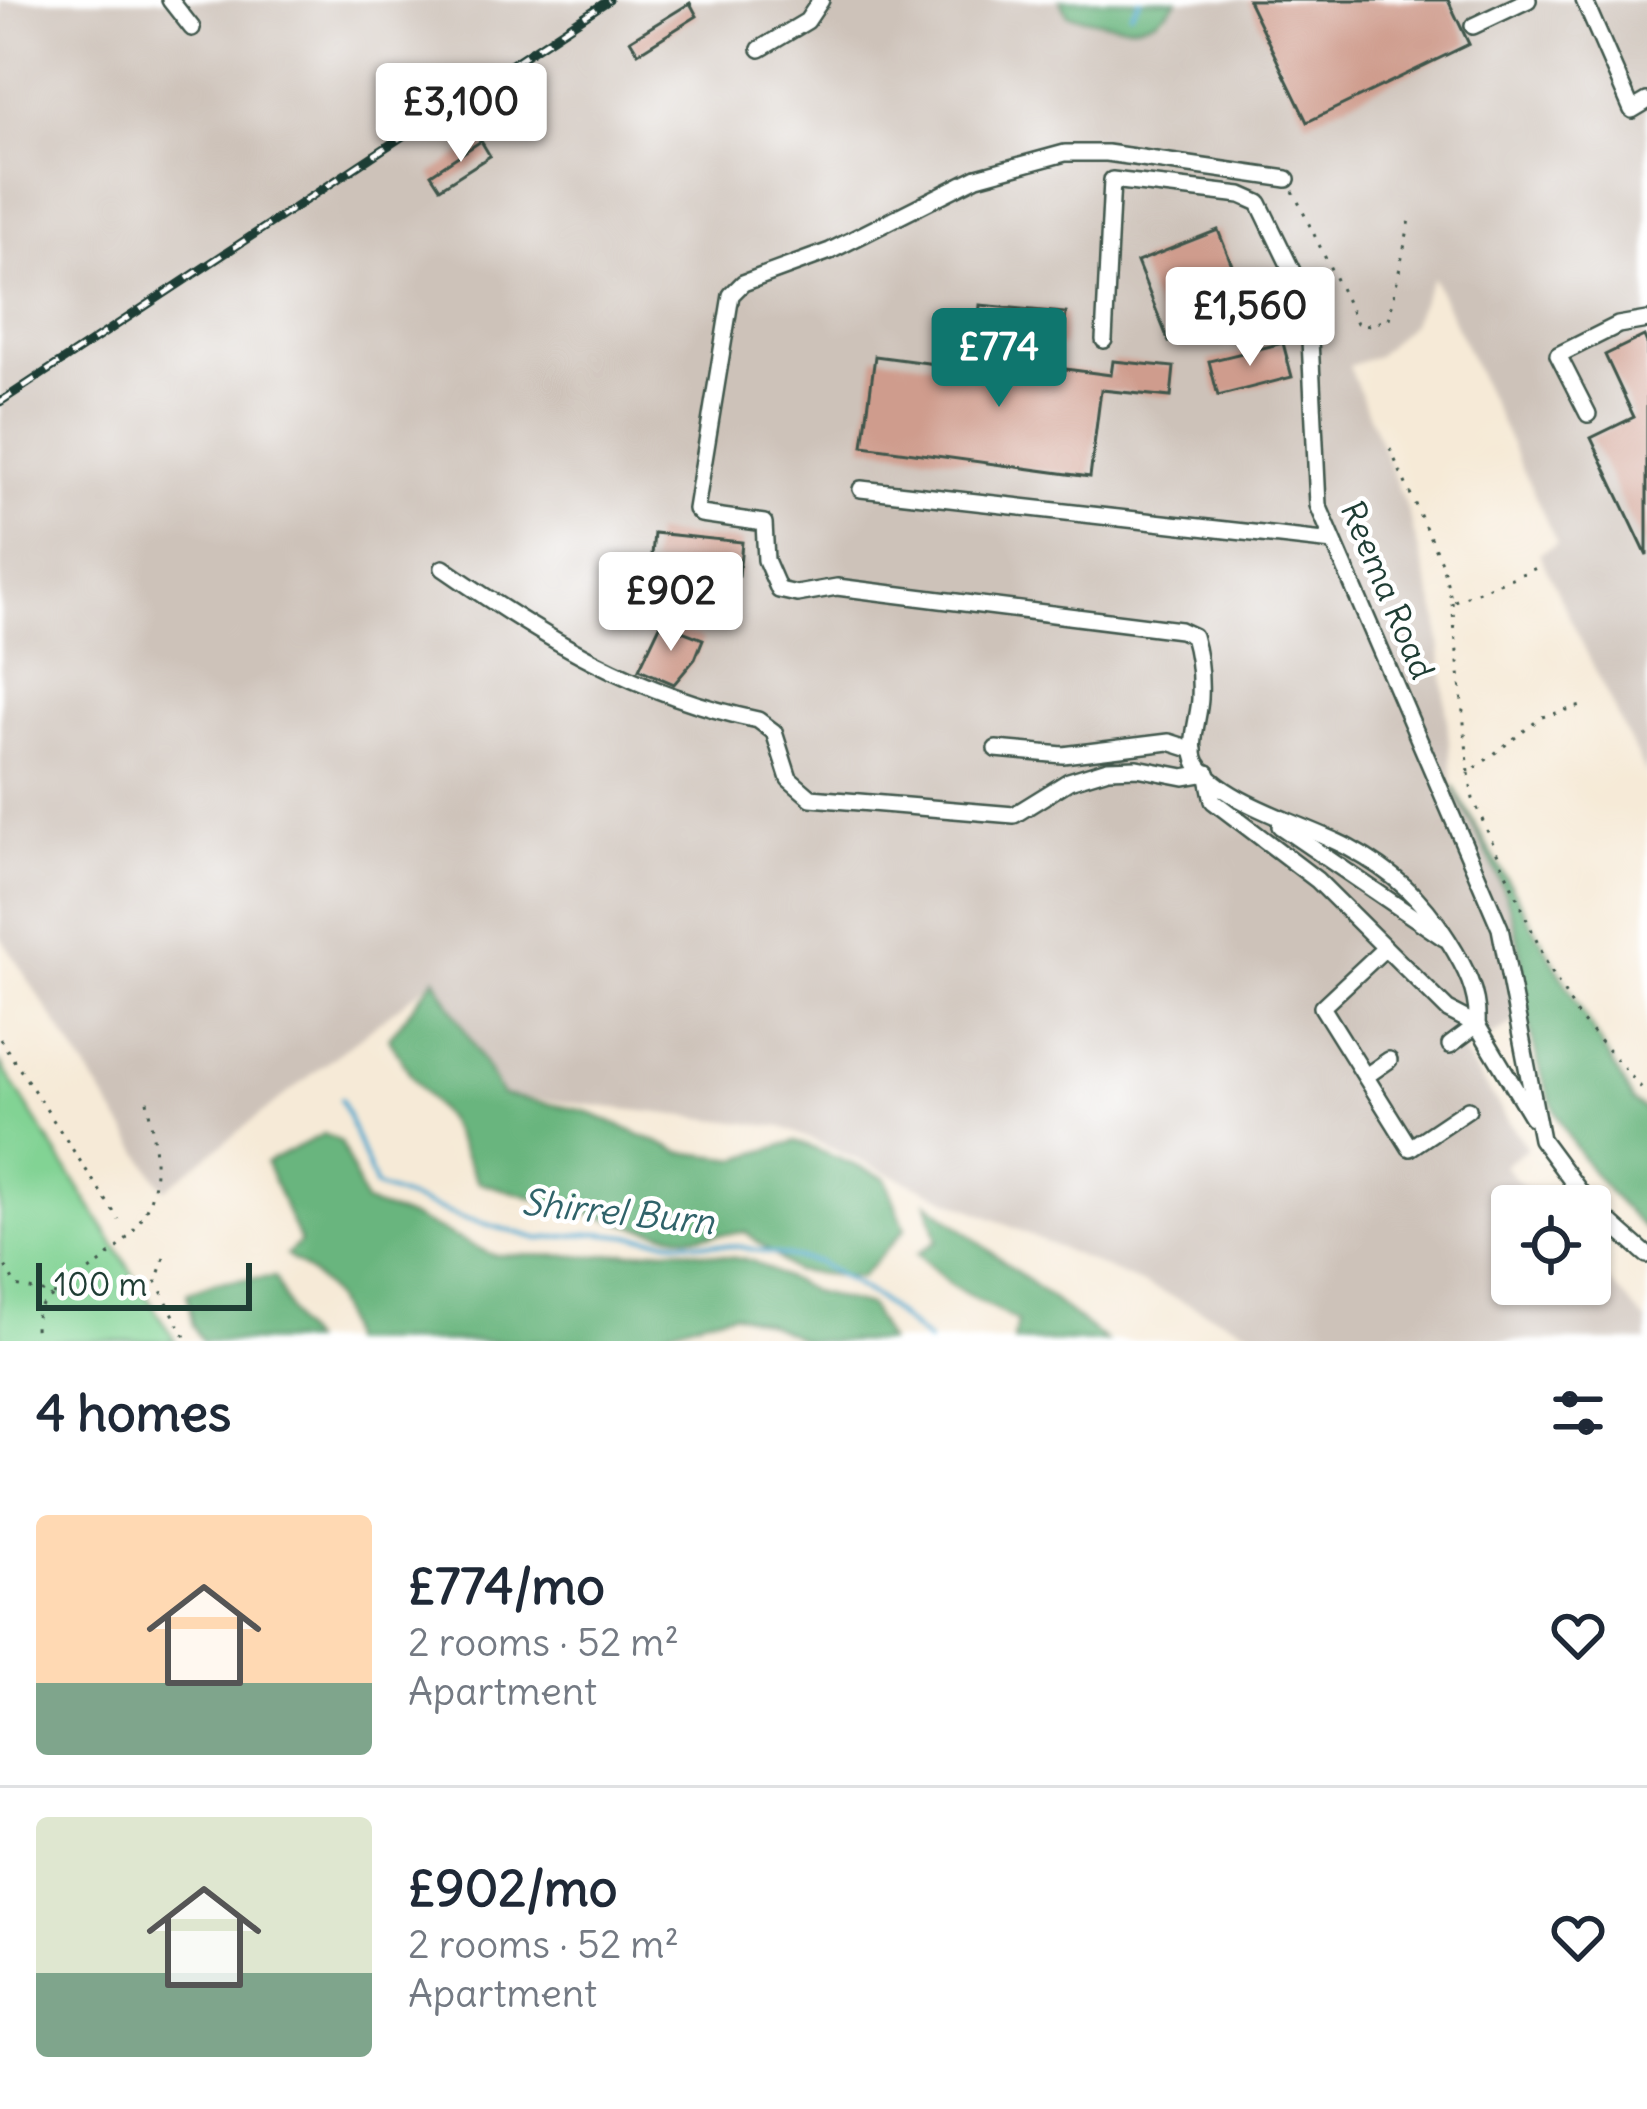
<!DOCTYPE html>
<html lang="en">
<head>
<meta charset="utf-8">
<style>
	:root { --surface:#fff; --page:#f2f2f3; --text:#1f2937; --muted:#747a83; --line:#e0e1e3; --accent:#0f766e }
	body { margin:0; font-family:Delius,sans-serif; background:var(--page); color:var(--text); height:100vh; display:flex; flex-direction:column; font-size:45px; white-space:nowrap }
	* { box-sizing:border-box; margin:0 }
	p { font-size:39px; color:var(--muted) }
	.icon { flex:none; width:66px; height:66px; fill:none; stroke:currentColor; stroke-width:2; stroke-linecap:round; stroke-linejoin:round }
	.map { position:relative; height:1341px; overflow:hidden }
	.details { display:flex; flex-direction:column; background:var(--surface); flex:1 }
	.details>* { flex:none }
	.fabs { position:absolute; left:1491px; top:1185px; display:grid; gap:24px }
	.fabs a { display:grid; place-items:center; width:120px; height:120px; border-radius:12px; background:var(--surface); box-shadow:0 3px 9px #0004; font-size:60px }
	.scale { position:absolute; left:36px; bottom:30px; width:216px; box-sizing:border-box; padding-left:12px; border:6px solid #1f3d34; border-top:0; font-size:33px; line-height:42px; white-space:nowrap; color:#1f3d34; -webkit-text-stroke:9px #fff; paint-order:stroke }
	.price { position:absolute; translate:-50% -102px; padding:0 27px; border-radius:12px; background:#fff; color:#222; font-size:39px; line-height:78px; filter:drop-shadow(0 3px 6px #0008) }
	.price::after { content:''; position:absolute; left:50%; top:72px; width:36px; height:27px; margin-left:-18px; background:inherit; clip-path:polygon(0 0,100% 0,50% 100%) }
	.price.active { background:var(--accent); color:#fff }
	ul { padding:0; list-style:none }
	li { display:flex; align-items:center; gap:36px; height:300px; padding:0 36px }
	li+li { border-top:3px solid var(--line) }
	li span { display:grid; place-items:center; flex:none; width:336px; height:240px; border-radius:12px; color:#555 }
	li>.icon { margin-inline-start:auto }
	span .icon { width:144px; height:144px; fill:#fffc; stroke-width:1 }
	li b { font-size:51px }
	h2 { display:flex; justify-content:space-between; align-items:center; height:144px; padding:0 36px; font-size:51px }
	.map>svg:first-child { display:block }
	.industrial { fill:#cdc2b9 }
	.green { fill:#82d394; stroke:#508864; stroke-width:3 }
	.forest { fill:#69b57e; stroke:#447959; stroke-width:3 }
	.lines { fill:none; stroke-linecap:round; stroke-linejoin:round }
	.stream { stroke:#4fa9cd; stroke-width:4.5 }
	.building { fill:#cf9c8d }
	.minor-casing { stroke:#3f574c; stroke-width:20 }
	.path { stroke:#3f574c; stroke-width:3; stroke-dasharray:3 9; stroke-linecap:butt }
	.minor { stroke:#fff; stroke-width:15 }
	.rail-casing { stroke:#1f3d34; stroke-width:9 }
	.rail { stroke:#fff; stroke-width:4.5; stroke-dasharray:14; stroke-linecap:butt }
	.labels { text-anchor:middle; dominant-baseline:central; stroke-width:9; stroke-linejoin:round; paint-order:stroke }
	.street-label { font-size:33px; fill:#1f3d34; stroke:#fff }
	.water-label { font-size:36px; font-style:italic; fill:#30636a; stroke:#fff }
</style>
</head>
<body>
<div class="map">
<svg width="1647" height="1341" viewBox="0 0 1647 1341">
	<rect width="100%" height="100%" fill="#fff"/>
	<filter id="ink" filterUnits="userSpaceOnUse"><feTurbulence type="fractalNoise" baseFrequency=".00833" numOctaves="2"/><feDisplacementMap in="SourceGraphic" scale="24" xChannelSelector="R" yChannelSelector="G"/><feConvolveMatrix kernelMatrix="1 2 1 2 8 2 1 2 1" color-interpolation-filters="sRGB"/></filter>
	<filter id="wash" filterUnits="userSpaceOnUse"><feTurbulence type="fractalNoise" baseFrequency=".004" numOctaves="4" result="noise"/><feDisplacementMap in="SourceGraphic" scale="48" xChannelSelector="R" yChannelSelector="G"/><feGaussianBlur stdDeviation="2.7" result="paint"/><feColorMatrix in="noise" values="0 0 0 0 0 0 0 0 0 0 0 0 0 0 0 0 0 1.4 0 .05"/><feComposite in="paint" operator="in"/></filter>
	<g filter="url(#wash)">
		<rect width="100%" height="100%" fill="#f6ead7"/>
		<path class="industrial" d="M0,0H1060L1069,15L1163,19L1177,0H1647V777L1539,554L1557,544L1433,277L1411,324L1377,356L1349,366L1408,512L1438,618L1453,786L1497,877L1518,936L1527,1015L1463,1053L1527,1148L1504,1166L1541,1206H1512V1284H1590V1260L1647,1322V1341H1273L782,1127L501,1095L435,978L164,1190L0,936Z"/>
		<path class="green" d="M0,1063L175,1341H0Z"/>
		<g class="forest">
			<path d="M1060,0H1177C1147,40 1112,22 1068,15Z"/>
			<path d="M1453,786L1634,1102L1647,1111V1231C1577,1165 1542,1107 1527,1011C1523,987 1523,962 1518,938C1507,884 1477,834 1453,786Z"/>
			<path d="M435,978L502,1095L585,1111L680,1152L738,1159L796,1141L885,1178L905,1229L860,1278L794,1271L746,1232L688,1237L640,1228L478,1182L447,1120L412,1077L389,1038Z"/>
			<path d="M324,1134L341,1142L365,1203L416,1219L493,1255L597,1256L676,1248L752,1261L816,1293L869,1306L888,1341H805L764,1322L733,1313L703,1319L634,1341H347C340,1295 323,1281 286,1255L300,1242L266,1163Z"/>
			<path d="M927,1202L1106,1341H1014L1017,1321L952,1286L917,1254L937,1241Z"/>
			<path d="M275,1277L295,1324L309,1341H202L193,1326L187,1293L217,1282Z"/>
		</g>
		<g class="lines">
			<g class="stream">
				<path d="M1131,13L1140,0"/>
				<path d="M341,1099L376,1187L463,1218L540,1239L596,1233L741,1247L817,1262L877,1298L928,1341"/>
			</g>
		</g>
		<g id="blocks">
			<g class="building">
				<path d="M1248,0H1448L1469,44L1307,122Z"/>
				<path d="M690,3L697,16L638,53L630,40Z"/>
				<path d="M481,141L490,156L440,188L431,174Z"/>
				<path d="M1218,230L1250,310L1169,342L1137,262Z"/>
				<path d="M980,305L1066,313L1063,346L977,338Z"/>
				<path d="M1644,336L1647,343V556L1591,438L1634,417L1605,355Z"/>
				<path d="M1283,343L1292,377L1218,396L1209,361Z"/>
				<path d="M875,356L973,369L975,357L1111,375L1113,361L1174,367L1171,397L1101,390L1090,477L863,446Z"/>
				<path d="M654,533L742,542L739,576L651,566Z"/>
				<path d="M661,623L703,639L695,659L674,684L639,669Z"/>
			</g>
		</g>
	</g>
	<g filter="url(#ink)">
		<use href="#blocks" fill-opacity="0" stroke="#3f574c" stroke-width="3"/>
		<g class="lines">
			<g class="minor-casing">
				<g id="minor">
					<path d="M170,0L192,28"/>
					<path d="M1584,0L1632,110L1647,101"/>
					<path d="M1473,26L1528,0"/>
					<path d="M760,49L807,21L821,0"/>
					<path d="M1287,179L1107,153H1065L977,177L830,251L743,283L731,295L696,509L701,514L764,523L766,560L779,590L797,594L837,587L1180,630L1193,636C1199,656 1201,678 1200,699C1199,718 1188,746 1197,763C1220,803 1310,826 1349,848C1393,872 1421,897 1448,940C1465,967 1479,993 1477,1025"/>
					<path d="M1104,340L1112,180L1241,195L1259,203L1294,275L1309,319L1318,505L1500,928L1541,1139L1589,1204L1647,1255"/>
					<path d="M1588,414L1558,355L1618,325L1647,320"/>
					<path d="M861,489L1333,542"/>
					<path d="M443,568C544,638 636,695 758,720L774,732L789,779L811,798L1014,815L1069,781L1108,769L1137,768L1184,777L1207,773"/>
					<path d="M996,749L1063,755L1169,742L1194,750"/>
					<path d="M1207,773L1213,801L1317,880L1448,1010L1477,1025L1532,1117"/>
					<path d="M1280,826L1444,938"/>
					<path d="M1385,948L1322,1007L1410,1148L1468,1109"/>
					<path d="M1450,1045L1477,1025"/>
					<path d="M1366,1076L1389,1060"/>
				</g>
			</g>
			<g class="path">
				<path d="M1293,191L1357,323L1369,325L1389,319L1411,215"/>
				<path d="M1390,449L1442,564L1452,602L1539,567"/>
				<path d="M1452,602L1469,773L1542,717L1585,705"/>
				<path d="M1469,773L1473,799L1547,964L1579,1018L1647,1094"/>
				<path d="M0,1039L119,1220"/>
				<path d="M0,1256L16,1286L56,1295"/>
				<path d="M164,1258L156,1281L187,1341"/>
				<path d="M37,1341C34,1330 34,1315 41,1306C46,1299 58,1294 64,1289C96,1266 132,1244 148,1205C162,1172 152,1129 146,1095"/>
			</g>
			<use href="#minor" class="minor"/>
			<g class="rail-casing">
				<path id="rail" d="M0,402L609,0"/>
			</g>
			<use href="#rail" class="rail"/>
		</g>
	</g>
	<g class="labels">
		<g class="street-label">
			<text transform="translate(1388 590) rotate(67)">Reema Road</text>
		</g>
		<g class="water-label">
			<text transform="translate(618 1212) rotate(6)">Shirrel Burn</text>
		</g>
	</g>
</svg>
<div class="fabs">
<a><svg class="icon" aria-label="locate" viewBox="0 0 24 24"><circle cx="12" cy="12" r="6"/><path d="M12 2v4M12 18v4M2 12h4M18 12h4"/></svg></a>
</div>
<div class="scale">100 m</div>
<b class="price" style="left:461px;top:165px">£3,100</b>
<b class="price" style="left:1250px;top:369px">£1,560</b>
<b class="price active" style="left:999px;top:410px">£774</b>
<b class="price" style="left:671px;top:654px">£902</b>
</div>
<section class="details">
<h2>4 homes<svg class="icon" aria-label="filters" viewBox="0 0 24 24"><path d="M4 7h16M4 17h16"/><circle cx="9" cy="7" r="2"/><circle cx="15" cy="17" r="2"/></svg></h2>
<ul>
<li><span style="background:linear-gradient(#ffd9b3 70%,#7fa58c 0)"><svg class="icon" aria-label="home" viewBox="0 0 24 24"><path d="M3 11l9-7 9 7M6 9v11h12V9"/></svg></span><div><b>£774/mo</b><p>2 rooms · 52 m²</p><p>Apartment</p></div><svg class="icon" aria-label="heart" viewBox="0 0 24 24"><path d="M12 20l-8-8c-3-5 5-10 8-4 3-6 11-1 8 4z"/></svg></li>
<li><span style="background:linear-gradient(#dfe7d0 65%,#7fa58c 0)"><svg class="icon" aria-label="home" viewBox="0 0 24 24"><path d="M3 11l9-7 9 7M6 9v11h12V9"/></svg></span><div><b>£902/mo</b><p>2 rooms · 52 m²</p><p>Apartment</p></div><svg class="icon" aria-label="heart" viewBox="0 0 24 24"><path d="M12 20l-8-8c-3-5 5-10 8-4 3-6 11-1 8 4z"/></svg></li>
</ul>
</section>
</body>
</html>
